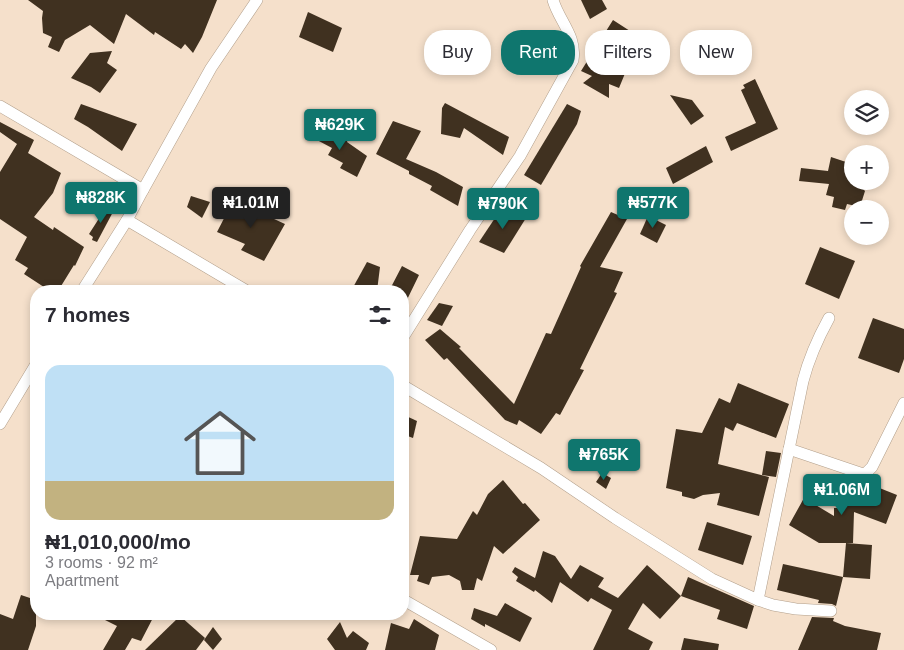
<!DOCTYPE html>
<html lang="en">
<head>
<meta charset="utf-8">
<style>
	:root { --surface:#fff; --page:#f7f7f7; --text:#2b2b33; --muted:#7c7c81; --line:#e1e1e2; --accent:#0f766e }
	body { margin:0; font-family:Helvetica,sans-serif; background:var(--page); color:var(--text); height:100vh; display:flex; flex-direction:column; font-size:19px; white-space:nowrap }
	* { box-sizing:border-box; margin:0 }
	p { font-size:16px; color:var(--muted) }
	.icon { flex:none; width:28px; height:28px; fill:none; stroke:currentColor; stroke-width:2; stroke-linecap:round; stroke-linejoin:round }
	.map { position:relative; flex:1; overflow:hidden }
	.panel { position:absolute; left:30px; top:285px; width:379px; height:335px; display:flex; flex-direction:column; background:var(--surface); border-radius:20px; box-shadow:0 2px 8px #0003 }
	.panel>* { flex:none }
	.banner { position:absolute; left:424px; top:30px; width:405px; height:45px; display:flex; gap:10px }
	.controls { position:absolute; left:844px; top:90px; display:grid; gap:10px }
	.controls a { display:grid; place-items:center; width:45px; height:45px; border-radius:50%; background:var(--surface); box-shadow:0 2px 8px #0003; font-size:25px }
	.price { position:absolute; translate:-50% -42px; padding:0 11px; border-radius:5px; background:var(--accent); color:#fff; font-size:16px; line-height:32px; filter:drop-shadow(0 1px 2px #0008) }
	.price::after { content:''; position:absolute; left:50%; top:30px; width:15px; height:11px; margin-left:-8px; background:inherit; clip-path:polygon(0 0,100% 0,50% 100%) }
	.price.selected { background:#222; color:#fff }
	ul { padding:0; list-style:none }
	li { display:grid; align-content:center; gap:10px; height:265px; padding:0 15px }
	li+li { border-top:1px solid var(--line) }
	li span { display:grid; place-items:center; height:155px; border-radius:15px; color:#555 }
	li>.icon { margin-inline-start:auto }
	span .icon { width:90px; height:90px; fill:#fffc; stroke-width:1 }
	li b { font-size:21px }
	h2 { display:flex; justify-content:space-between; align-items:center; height:60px; padding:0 15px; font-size:21px }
	.tag { padding:0 18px; border-radius:20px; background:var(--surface); box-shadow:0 2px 8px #0003; font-size:18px; line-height:45px }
	.tag.selected { background:var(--accent); color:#fff }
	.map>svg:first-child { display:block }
	.building { fill:#403120 }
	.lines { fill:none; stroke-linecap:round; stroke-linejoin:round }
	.minor-casing { stroke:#b29f8b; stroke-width:12 }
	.minor { stroke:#fff; stroke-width:11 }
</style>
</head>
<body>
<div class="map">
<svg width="904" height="650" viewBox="0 0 904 650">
	<rect width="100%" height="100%" fill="#f5e0cb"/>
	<g class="building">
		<path d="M28,0H217L202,37L193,53L185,44L181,49L155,32L154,35L126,14L114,44L90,25L65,40L59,52L48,47L52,37L43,33L42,18L43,11Z"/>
		<path d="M581,0H602L607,9L590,19Z"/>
		<path d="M308,12L342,28L333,52L299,37Z"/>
		<path d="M613,20L647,42L637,57L633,54L619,88L609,84V98L583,83L592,76L581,71Z"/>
		<path d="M112,51L107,63L117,70L100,93L91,87L71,78L90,53Z"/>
		<path d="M755,79L778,129L731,151L725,137L756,123L741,90L745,88L743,85Z"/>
		<path d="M670,95L692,100L704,116L691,125Z"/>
		<path d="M445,103L509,137L503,155L464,128L460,138L441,134L442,108Z"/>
		<path d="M81,104L137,124L122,151L88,127L74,119Z"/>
		<path d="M567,104L581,111L577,124L541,185L524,175Z"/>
		<path d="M393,121L421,131L406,159L436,172L463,187L458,206L430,190L432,186L409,174V171L376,154Z"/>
		<path d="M0,122L34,140L28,153L61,173L53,193L34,217L53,230L54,227L84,247L75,266L74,265L58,291H50L24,274L28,268L15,260L27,237L0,219V172L17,144L0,132Z"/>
		<path d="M312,126L336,138L338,135L348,139L347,142L367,156L357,177L340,168L343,163L328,155L332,148L317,140L305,139Z"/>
		<path d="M706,146L713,162L673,184L666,168Z"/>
		<path d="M831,157L852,164V181H867L861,187L865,191L860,207L847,204L845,210L832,207L834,197L826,195L829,184L799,181L801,168L828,171Z"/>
		<path d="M191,196L210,202L202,218L187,207Z"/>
		<path d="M235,197L261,213L285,224L264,261L241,250L245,244L217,232Z"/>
		<path d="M108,206L114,210L97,242L92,240L93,237L89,234L98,220L101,210L104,212Z"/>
		<path d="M503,206L526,218L504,253L479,242Z"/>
		<path d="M611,212L627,219L600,267L623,272L614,292L617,293L580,369L584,370L560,415L556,413L541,434L519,420L517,425L505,420L447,358L444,360L425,340L440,329L461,347L459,348L514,404L546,333L551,334L581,267L580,266Z"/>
		<path d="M648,216L666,225L657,243L640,234Z"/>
		<path d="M820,247L855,261L839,299L805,284Z"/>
		<path d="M367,262L380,267L377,291H351Z"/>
		<path d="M402,266L419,275L402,310V291H389Z"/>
		<path d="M439,303L453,306L442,326L427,320Z"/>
		<path d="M873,318L904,329V359L899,373L858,358Z"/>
		<path d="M738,383L789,404L776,438L737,423L733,431L725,427L718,464L769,477L759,516L717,505L720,493L703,495L694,499L682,496V492L666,488L676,429L702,433L719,398L730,403Z"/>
		<path d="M404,415L417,421L413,438L402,434Z"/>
		<path d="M766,451L781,453L776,477L762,475Z"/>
		<path d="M602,473L611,478L606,489L596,482Z"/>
		<path d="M503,480L523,504L525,503L540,520L503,554L494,546L482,581L477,578L474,590H462L460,581L449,575L432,577L429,585L417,581L419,575H410L420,536L457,539L473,511L477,515L488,494Z"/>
		<path d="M877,487L897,495L886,524L854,512L853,543H819L789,525L804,498L834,516V508H837L842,490L872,499Z"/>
		<path d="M707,522L752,536L743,565L698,550Z"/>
		<path d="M846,543L872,545L870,579L843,577Z"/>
		<path d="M543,551L555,556L571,579L580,565L604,578L598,587L618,598L647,565L681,596L660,619L643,603L628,629L653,642L649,650H593L612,610L591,598L588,602L560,582L552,603L535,590L534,592L516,581L518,577L512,572L515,567L535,578Z"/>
		<path d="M783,564L843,577L836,606L832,604L818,603L819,600L777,590Z"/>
		<path d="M688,577L754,606L747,629L717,619L720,610L681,596Z"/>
		<path d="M21,595L36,600V626L28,650H0V614L13,619Z"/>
		<path d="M505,603L532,618L520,642L485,624V627L471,619L474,608L497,616Z"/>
		<path d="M93,614H155L141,641L132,638L125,650H103L117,626Z"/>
		<path d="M180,616L205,638L196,650H145Z"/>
		<path d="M812,617L834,618L833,621L845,626L881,633L877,650H798Z"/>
		<path d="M414,619L439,635L435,650H385L391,623L409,629Z"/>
		<path d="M340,622L347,638L353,631L369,643L366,650H335L327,639Z"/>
		<path d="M213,627L222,639L213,650L204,640Z"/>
		<path d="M684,638L719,644L718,650H681Z"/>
	</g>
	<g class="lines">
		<g class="minor-casing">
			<g id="minor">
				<path d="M0,106L143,190L127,220L82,291"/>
				<path d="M143,190L211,68L257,0"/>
				<path d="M127,220L247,291"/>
				<path d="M402,339L470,230L520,156L573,60C577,36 559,21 553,0"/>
				<path d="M402,385L541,468L615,518L712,579L758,600L773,605L796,609L831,611"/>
				<path d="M0,424L36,364"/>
				<path d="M789,449L863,474L866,473L872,467L904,403"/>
				<path d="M402,599L491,650"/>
				<path d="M758,600L803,381C809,358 818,338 829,318"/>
			</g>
		</g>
		<use href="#minor" class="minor"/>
	</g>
</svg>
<div class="controls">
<a><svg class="icon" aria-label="layers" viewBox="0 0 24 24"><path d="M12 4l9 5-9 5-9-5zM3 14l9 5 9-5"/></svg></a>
<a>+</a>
<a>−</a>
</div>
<b class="price" style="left:340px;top:151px">₦629K</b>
<b class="price" style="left:101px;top:224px">₦828K</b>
<b class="price selected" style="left:251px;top:229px">₦1.01M</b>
<b class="price" style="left:653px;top:229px">₦577K</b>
<b class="price" style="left:503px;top:230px">₦790K</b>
<b class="price" style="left:604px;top:481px">₦765K</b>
<b class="price" style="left:842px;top:516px">₦1.06M</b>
<div class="banner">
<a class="tag">Buy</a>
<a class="tag selected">Rent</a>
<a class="tag">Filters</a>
<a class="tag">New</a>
</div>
<section class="panel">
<h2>7 homes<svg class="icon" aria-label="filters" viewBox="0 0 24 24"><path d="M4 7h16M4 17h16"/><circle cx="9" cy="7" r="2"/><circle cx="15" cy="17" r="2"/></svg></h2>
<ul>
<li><span style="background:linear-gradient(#bfe0f5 75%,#c2b280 0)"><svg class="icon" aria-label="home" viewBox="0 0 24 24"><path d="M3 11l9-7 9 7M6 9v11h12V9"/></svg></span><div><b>₦1,010,000/mo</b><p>3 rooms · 92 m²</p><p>Apartment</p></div></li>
</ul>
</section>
</div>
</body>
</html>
